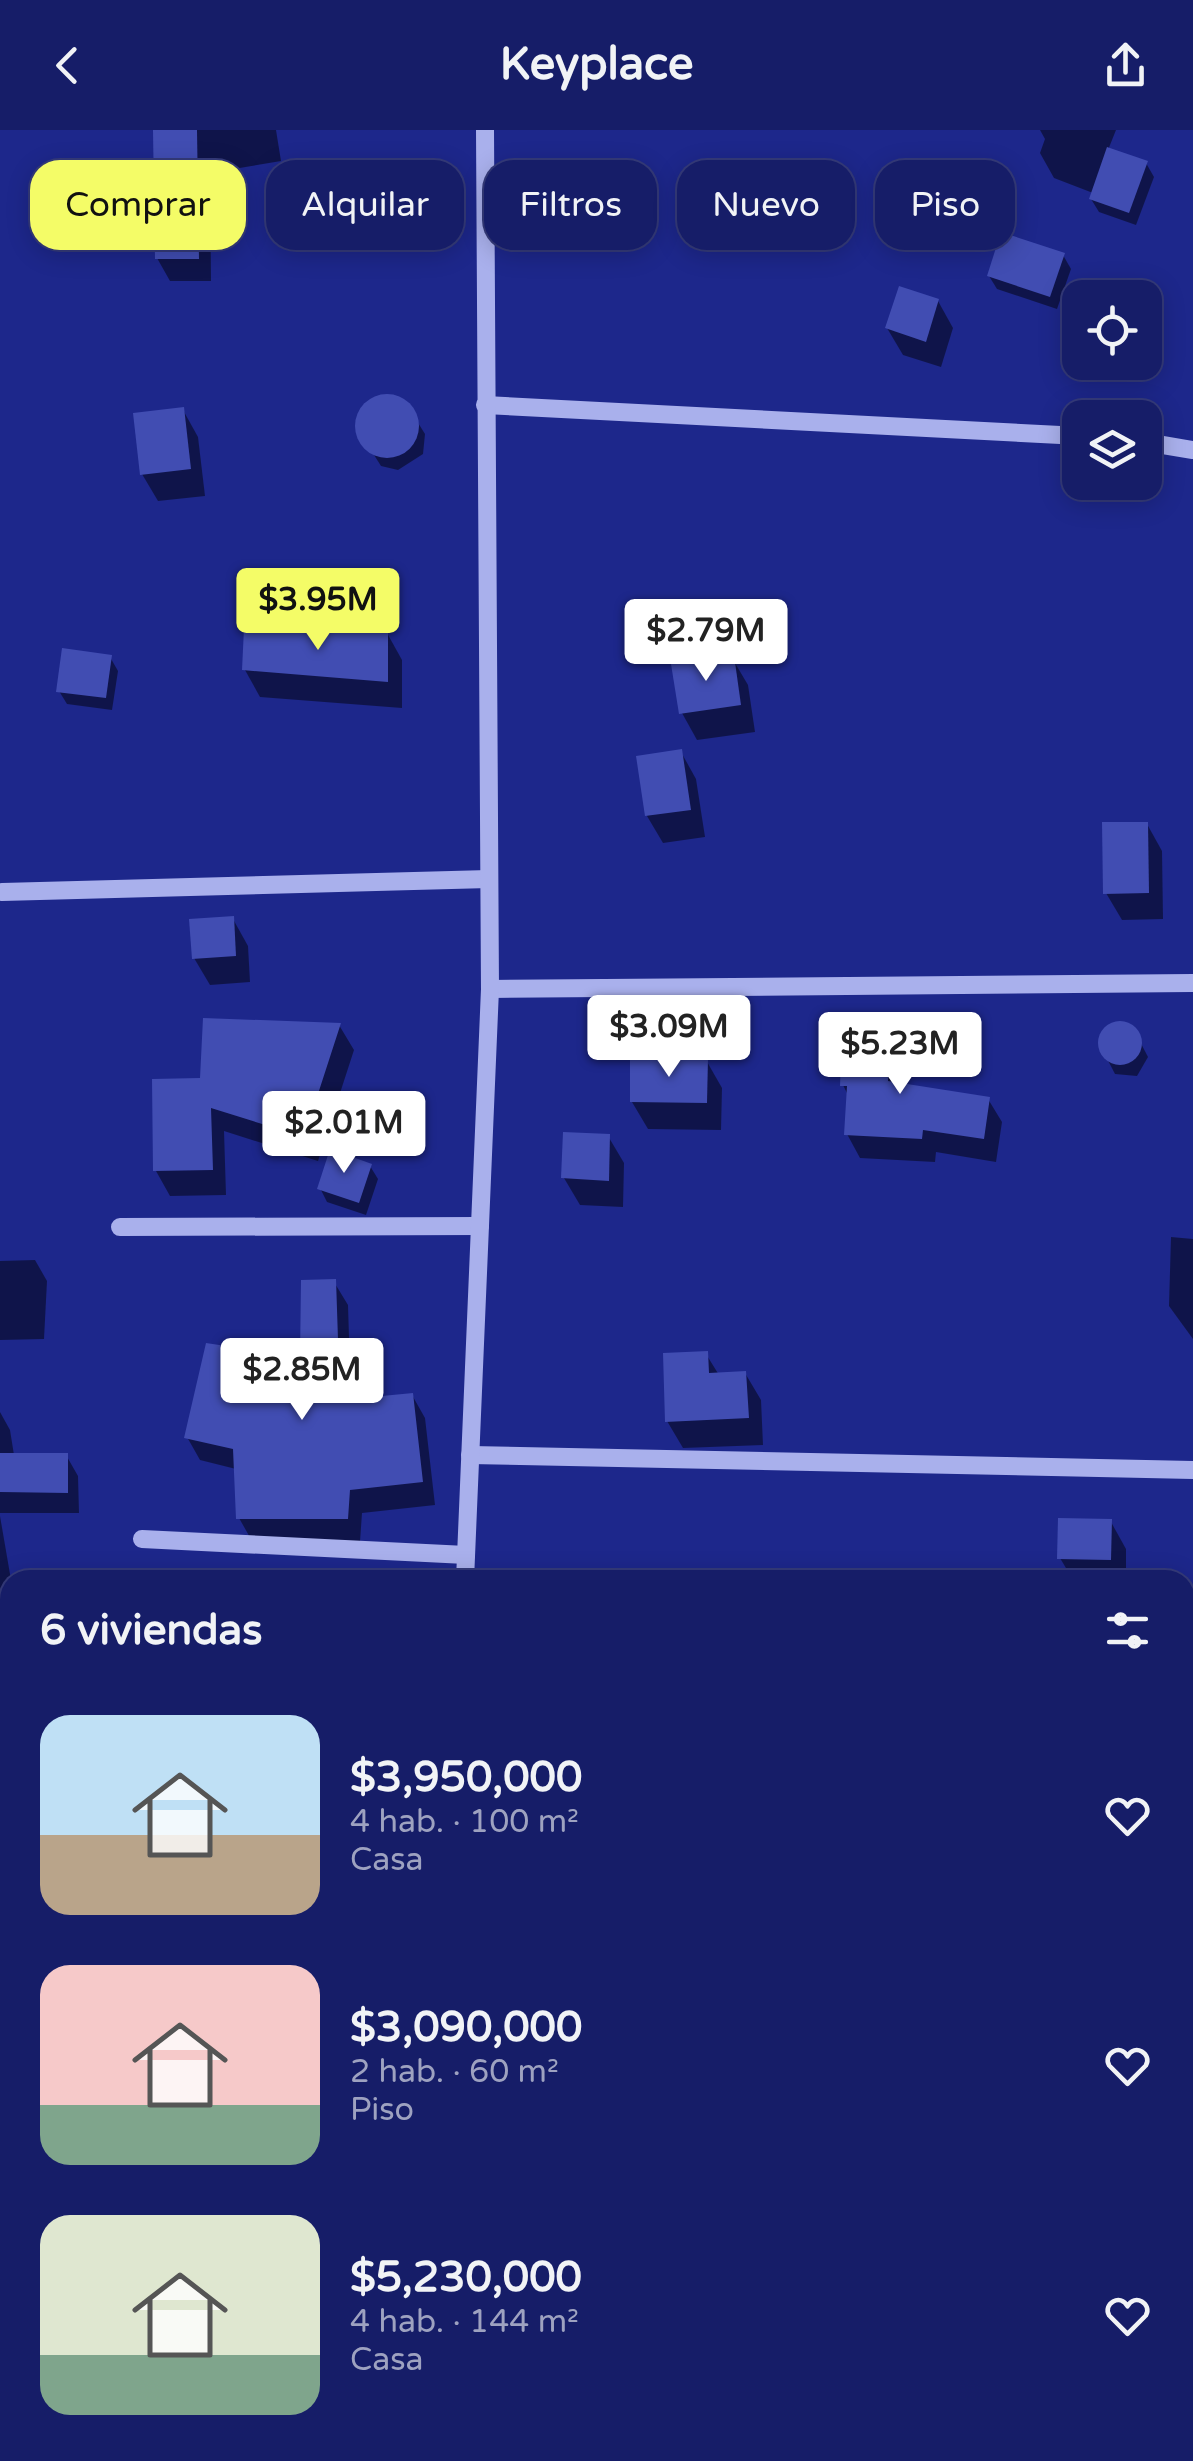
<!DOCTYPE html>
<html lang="es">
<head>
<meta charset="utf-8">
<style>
	:root { --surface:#161d68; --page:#232a71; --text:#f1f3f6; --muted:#9ea2c0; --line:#353b7c; --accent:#f4fc67 }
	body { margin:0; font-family:"Varela Round",sans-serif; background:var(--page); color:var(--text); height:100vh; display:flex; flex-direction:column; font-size:38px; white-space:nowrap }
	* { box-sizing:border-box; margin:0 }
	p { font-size:32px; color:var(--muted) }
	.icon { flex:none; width:55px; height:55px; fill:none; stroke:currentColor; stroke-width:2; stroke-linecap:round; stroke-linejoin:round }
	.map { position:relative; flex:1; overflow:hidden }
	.side { position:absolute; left:0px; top:1440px; width:1195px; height:892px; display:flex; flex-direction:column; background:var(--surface); border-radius:30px 30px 0 0; box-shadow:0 5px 25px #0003,0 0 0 2px var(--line) }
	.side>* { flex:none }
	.top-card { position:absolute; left:30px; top:30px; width:1135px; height:90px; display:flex; gap:20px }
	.controls { position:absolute; left:1062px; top:150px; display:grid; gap:20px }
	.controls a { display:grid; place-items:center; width:100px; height:100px; border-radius:20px; background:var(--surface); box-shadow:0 5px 25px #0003,0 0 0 2px var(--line); font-size:50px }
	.price { position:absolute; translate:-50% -85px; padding:0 22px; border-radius:10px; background:#fff; color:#222; font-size:32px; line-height:65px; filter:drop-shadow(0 2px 5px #0008) }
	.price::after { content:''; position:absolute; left:50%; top:60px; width:30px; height:22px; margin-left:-15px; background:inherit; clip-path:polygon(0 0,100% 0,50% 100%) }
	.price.current { background:var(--accent); color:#111 }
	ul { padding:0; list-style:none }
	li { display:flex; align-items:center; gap:30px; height:250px; padding:0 40px }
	li span { display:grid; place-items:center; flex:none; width:280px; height:200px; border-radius:30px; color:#555 }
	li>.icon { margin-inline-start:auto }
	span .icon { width:120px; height:120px; fill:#fffc; stroke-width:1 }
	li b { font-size:42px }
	h2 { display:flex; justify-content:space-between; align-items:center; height:120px; padding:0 40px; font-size:42px }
	.pill { padding:0 35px; border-radius:30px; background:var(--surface); box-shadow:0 5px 25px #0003,0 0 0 2px var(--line); font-size:35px; line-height:90px }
	.pill.current { background:var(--accent); color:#111 }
	header { display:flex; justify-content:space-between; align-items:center; height:130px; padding:0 40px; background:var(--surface); font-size:45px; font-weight:700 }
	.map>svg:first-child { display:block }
	.shadow { fill:#0007 }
	.building { fill:#414db2 }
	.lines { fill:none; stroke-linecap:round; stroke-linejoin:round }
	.minor { stroke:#a9b0ec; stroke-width:18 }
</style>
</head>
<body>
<header><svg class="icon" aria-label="back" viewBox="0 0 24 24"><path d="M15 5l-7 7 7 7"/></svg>Keyplace<svg class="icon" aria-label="share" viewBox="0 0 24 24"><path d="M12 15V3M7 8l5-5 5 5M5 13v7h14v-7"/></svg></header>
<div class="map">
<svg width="1193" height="2331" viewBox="0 0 1193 2331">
	<rect width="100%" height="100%" fill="#1d278b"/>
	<g class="shadow">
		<path d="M155,0H276L281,31L210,43L211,151H170L157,128Z"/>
		<path d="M1040,0H1116L1108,20L1146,33L1154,47L1136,95L1099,82L1091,69L1093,63L1054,48L1040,23L1045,9Z"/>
		<path d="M1063,125L1071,139L1057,179L997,159L989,146Z"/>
		<path d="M938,171L953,198L941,237L903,225L887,198Z"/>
		<path d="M377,268L405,272L425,304L423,324L398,340L381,336L357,298L363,280Z"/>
		<path d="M183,280L198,307L205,366L158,371L142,344Z"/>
		<path d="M387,503L402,530V578L260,567L245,540Z"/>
		<path d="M110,527L118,541L112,580L67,574L59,561Z"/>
		<path d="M732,528L748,555L755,602L697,610L682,583Z"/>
		<path d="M681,622L696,649L705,707L663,713L647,686Z"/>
		<path d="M1147,694L1162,721L1163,789L1122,790L1106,763Z"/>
		<path d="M233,789L248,816L250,852L210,855L194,828Z"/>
		<path d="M1116,894L1134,900L1148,927L1137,946L1115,944L1101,917L1103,902Z"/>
		<path d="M339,895L354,920L318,1031L224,1001L226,1065L170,1066L156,1041L203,950Z"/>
		<path d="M888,903L902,927L901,955L988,969L1002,992L996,1032L936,1022L935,1032L860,1028L847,1004L849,967L843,955Z"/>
		<path d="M706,930L722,958L721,1000L648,999L632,972Z"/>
		<path d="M608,1006L624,1033L623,1077L580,1075L564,1048Z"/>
		<path d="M370,1036L378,1049L366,1085L327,1072L320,1058Z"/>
		<path d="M1171,1107L1193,1109V1209L1169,1176Z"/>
		<path d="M35,1130L47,1151L44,1209L0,1210V1131Z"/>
		<path d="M334,1152L348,1175L351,1272L412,1265L425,1288L435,1375L362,1383L360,1412L252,1411L239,1388L236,1339L200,1330L187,1307L302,1229Z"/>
		<path d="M706,1224L719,1245L745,1243L761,1270L763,1315L683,1318L667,1291Z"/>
		<path d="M0,1282L10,1300L14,1325H66L78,1346L79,1383H0Z"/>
		<path d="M0,1386L11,1450L10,1570H0Z"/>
		<path d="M1111,1392L1126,1419V1450H1073L1060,1428Z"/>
		<path d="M939,1446L979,1449V1450H939Z"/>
		<path d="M1188,1483H1193V1537L1187,1527Z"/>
		<path d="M0,1868H10V2294L0,2295Z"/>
		<path d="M1193,1877V2108L1185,2104V1878Z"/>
	</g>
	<g class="building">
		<path d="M153,0H197L199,129H155Z"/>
		<path d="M1107,17L1148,31L1129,83L1089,69Z"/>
		<path d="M1001,102L1065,123L1050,167L987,146Z"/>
		<path d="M899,156L939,169L926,212L885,198Z"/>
		<circle cx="387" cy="296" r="32"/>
		<path d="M184,277L191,339L140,345L133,283Z"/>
		<path d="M244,498L388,501V552L242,540Z"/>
		<path d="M62,518L112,525L106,568L56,562Z"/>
		<path d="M734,525L741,575L679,584L671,534Z"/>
		<path d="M682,619L691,680L645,686L636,626Z"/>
		<path d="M1102,692H1148L1149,763L1103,764Z"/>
		<path d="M234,786L236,826L192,829L189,789Z"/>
		<path d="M203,888L341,893L304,1007L211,978L213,1040L153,1041L152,949L200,948Z"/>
		<circle cx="1120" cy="913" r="22"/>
		<path d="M842,899L890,901L888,951L990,967L984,1009L923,1000L922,1009L844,1005L847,956H840Z"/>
		<path d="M630,927L708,928L707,973L630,972Z"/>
		<path d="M563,1002L610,1004L609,1051L561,1048Z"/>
		<path d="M330,1019L372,1034L359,1073L317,1059Z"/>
		<path d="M336,1149L340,1270L413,1263L423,1352L350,1360L348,1389H236L233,1319L184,1308L206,1213L300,1227L301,1150Z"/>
		<path d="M708,1221L709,1243L746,1241L749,1288L665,1292L663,1223Z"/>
		<path d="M0,1323H68V1363L0,1362Z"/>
		<path d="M1058,1388L1112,1389L1111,1430L1057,1429Z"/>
	</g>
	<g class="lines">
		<g class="minor">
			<path d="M485,275L1080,306"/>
			<path d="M1145,312L1193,320"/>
			<path d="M2,762L489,749"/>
			<path d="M490,859L1193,853"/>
			<path d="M120,1097L480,1096"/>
			<path d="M470,1325L1193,1340"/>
			<path d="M142,1409L466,1425"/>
			<path d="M465,1450L490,859L485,0"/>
			<path d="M0,1804H10"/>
			<path d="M1185,1809H1193"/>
			<path d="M0,2297H10"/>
			<path d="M1185,2300H1193"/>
			<path d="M446,2331V2322"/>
		</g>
	</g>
</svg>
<div class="controls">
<a><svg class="icon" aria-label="locate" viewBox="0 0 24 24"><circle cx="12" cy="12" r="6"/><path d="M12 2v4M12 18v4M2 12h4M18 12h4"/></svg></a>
<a><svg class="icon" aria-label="layers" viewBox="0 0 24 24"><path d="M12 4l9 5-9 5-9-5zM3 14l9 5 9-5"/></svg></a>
</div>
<b class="price current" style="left:318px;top:523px">$3.95M</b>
<b class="price" style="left:706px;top:554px">$2.79M</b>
<b class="price" style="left:669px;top:950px">$3.09M</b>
<b class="price" style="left:900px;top:967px">$5.23M</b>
<b class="price" style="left:344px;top:1046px">$2.01M</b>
<b class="price" style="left:302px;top:1293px">$2.85M</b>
<div class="top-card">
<a class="pill current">Comprar</a>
<a class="pill">Alquilar</a>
<a class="pill">Filtros</a>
<a class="pill">Nuevo</a>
<a class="pill">Piso</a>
</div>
<section class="side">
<h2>6 viviendas<svg class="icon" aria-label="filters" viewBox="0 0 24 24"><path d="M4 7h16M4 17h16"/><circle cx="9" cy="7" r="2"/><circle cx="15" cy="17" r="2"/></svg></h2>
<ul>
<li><span style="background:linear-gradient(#bfe0f5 60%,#b9a48a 0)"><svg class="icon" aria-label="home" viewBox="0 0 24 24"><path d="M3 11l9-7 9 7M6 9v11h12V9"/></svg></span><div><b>$3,950,000</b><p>4 hab. · 100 m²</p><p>Casa</p></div><svg class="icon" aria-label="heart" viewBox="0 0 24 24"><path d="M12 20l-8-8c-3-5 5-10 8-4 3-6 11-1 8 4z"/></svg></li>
<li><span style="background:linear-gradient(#f6c9c9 70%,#7fa58c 0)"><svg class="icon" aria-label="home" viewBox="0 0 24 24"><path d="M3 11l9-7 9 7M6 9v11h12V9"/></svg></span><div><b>$3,090,000</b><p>2 hab. · 60 m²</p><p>Piso</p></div><svg class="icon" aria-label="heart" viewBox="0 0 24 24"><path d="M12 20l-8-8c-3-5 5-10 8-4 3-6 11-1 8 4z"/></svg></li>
<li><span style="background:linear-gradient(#dfe7d0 70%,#7fa58c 0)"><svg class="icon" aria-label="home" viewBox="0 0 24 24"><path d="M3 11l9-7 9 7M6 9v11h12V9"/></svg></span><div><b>$5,230,000</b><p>4 hab. · 144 m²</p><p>Casa</p></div><svg class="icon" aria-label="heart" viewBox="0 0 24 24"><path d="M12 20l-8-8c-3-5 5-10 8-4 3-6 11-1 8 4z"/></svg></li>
</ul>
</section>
</div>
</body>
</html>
